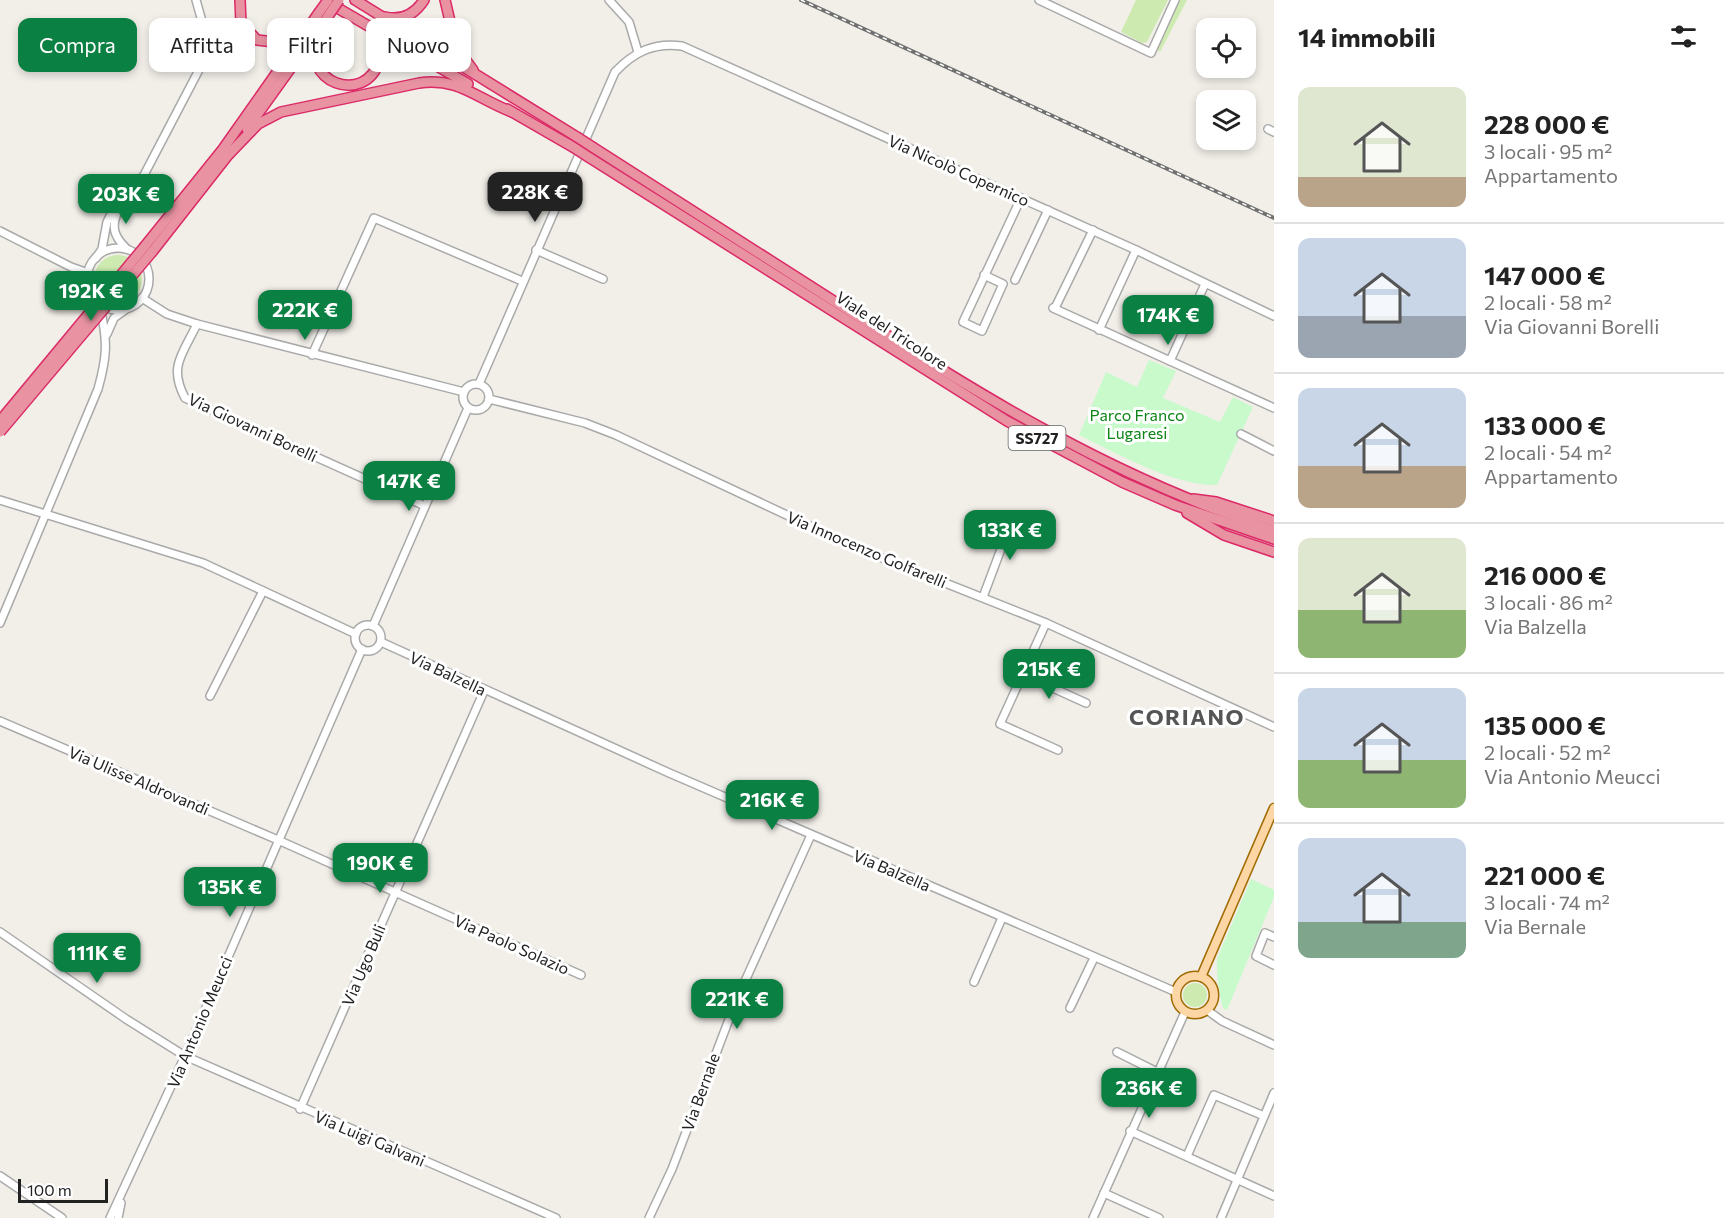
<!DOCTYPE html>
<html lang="it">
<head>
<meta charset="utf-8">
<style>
	:root { --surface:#fff; --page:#f2f2f2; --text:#222; --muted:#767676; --line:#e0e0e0; --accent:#0b8043 }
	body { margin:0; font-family:Commissioner,sans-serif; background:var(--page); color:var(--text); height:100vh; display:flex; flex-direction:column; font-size:22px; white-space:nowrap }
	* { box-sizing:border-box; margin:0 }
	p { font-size:20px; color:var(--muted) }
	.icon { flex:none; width:33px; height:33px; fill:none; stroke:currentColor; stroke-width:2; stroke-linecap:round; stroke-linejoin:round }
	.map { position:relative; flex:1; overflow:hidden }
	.sheet { display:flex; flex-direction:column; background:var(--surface); width:450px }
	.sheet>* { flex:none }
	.banner { position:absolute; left:18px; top:18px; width:570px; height:54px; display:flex; gap:12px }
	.fabs { position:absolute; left:1196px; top:18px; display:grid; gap:12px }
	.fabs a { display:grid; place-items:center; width:60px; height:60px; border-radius:12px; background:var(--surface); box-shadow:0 3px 9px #0003; font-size:30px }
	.scale { position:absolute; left:18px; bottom:15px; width:90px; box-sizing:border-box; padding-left:6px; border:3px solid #222; border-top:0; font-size:16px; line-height:21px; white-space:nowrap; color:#222; -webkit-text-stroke:4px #fff; paint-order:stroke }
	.price { position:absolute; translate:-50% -51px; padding:0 14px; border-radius:12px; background:var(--accent); color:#fff; font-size:20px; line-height:39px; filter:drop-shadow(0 2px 3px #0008) }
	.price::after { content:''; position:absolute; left:50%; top:36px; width:18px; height:14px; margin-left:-9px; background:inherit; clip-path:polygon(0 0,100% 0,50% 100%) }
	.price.on { background:#222; color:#fff }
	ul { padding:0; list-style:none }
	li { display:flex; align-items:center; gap:18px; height:150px; padding:0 24px }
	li+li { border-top:2px solid var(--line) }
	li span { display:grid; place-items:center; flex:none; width:168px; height:120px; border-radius:12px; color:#555 }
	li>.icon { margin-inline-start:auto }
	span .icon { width:72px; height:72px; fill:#fffc; stroke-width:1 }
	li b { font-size:26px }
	h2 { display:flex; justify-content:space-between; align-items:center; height:72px; padding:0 24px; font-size:26px }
	.pill { padding:0 21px; border-radius:12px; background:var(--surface); box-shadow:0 3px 9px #0003; font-size:21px; line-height:54px }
	.pill.on { background:var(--accent); color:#fff }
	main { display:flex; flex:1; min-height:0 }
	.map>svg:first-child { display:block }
	.grass { fill:#cdebb0 }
	.park { fill:#c8facc }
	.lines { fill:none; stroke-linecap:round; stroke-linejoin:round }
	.minor-casing { stroke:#a9a9a9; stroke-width:10 }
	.major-casing { stroke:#a06b00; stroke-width:11 }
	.highway-casing { stroke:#dc2a67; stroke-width:12 }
	.minor { stroke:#fff; stroke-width:7 }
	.major { stroke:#fcd6a4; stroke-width:8 }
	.highway { stroke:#e892a2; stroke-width:9 }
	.rail-casing { stroke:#707070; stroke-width:4 }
	.rail { stroke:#fff; stroke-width:1.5; stroke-dasharray:4.5; stroke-linecap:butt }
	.highway-bridge-casing { stroke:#dc2a67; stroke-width:12; stroke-linecap:butt }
	.highway-bridge { stroke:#e892a2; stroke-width:9 }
	.labels { text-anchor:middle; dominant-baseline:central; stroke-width:6; stroke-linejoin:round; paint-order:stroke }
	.shield { fill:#fff; stroke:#646464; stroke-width:1.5 }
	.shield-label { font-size:15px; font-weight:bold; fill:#222 }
	.street-label { font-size:16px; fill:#222; stroke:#fff }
	.park-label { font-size:16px; fill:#0c8416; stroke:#fff }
	.district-label { font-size:22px; font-weight:bold; letter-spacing:1.5px; fill:#555; stroke:#fff }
</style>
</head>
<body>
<main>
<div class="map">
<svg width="1274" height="1218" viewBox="0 0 1274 1218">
	<rect width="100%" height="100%" fill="#f2efe9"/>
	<g class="grass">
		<path d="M1136,0H1168L1147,42L1142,43L1121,32Z"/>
		<path d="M1179,0H1187L1160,52L1156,47Z"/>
		<circle cx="118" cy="279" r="24"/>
		<circle cx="1195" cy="995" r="12"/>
	</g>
	<g class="park">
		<path d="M1149,360L1176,371L1163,398L1220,422L1233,397L1253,407L1217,485C1174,486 1118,454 1079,435L1106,372L1137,387Z"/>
		<path d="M1251,879L1274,890V897L1227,1010L1223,1008C1219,993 1216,974 1217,959Z"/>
	</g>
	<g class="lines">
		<g class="minor-casing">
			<g id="minor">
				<path d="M609,0L629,22L638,52"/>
				<path d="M1039,0L1151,53L1175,0"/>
				<path d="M1268,129L1274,132"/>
				<path d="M119,210C110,226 114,237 127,249"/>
				<path d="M0,231L71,267L88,273"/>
				<circle cx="118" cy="279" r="31"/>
				<path d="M536,250L603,279"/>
				<path d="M96,258L102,249L107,222L112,212L144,175L201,66L205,32L196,0"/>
				<path d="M984,275L1003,284L982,331L963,322L1021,198"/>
				<path d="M1015,280L1048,210"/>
				<path d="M142,298L167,314L197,324L464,392"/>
				<path d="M1053,308L1274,408"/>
				<path d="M1055,308L1093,230"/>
				<path d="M197,324C183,354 168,366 185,398L425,506"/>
				<path d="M1099,330L1136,250"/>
				<path d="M107,334L114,318L125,310"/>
				<path d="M312,355L374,218L522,281"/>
				<path d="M1170,361L1205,284"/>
				<circle cx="476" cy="397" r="13"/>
				<path d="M479,384L615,72C634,52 654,42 682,46L1136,250L1274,316"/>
				<path d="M489,399L585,423L616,435L857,548L1046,623L1274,727"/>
				<path d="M1241,434L1274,451"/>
				<path d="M0,500L203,563L356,634"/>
				<path d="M983,597L1013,517"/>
				<path d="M0,623L98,389C107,357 108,341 100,308"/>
				<path d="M1046,623L1000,724L1058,750"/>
				<circle cx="368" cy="638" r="13"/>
				<path d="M373,626L468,408"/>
				<path d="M381,642L667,772L1176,992"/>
				<path d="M1022,674L1086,703"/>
				<path d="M210,696L263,591"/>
				<path d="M0,721L278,840L581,975"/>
				<path d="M0,932L126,1019L185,1056L556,1218"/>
				<path d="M1274,937L1265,933L1256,956L1274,965"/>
				<path d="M974,982L1002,918"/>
				<path d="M1070,1008L1094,958"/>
				<path d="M1207,1010L1222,1021L1274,1045"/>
				<path d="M1117,1052L1157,1072"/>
				<path d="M300,1109L484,691"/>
				<path d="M1130,1131L1274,1196"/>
				<path d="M1187,1156L1214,1095L1264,1116"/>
				<path d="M0,1176L62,1218"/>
				<path d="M1104,1193L1159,1218"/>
				<path d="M110,1218L185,1056L362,649"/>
				<path d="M118,1218L121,1203"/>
				<path d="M649,1218L672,1169L736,1001L811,835"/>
				<path d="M1093,1218L1185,1012"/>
				<path d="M1221,1218L1274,1093"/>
			</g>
		</g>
		<g class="major-casing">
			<g id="major">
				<circle cx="1195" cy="995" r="19"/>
				<path d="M1201,977L1274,808"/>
			</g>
		</g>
		<g class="highway-casing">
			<g id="highway">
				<path d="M240,0L241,23L257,40L283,43L302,31"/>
				<path d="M355,0L577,137"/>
				<path d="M445,0L456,47L473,70"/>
				<path d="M329,3L468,84"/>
				<path d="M385,17C402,21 415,14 424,0"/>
				<path d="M319,34C297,83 366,106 379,61C382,50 380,39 372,30"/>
				<path d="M507,109L573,147"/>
				<path d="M247,129L326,19"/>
				<path d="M594,148C676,201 758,252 840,305C981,396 1112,478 1274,530"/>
				<path d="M229,154L258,124L281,112L419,83C459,77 477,99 512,112"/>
				<path d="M590,158L1007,421L1122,482L1175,505L1274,539"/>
				<path d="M145,246L223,149L318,14"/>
				<path d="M152,252L232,150"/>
				<path d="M1193,499L1216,502L1274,521"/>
				<path d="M1187,513L1224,535L1274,552"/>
			</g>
		</g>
		<use href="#minor" class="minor"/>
		<use href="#major" class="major"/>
		<use href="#highway" class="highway"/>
		<g class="rail-casing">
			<path id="rail" d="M801,0L1274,218"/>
		</g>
		<use href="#rail" class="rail"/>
		<g class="highway-bridge-casing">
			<g id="highway-bridge">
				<path d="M318,14L328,0"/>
				<path d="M326,19L339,0"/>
				<path d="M577,137L594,148"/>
				<path d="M573,147L590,158"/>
				<path d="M0,421L145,246"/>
				<path d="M0,432L152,252"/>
			</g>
		</g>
		<use href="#highway-bridge" class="highway-bridge"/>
	</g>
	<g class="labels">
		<rect class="shield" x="1008.5" y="426" width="57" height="24" rx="4.5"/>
		<g class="shield-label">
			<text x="1037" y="438">SS727</text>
		</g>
		<g class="street-label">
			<text transform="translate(959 170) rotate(24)">Via Nicolò Copernico</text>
			<text transform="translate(892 330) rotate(33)">Viale del Tricolore</text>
			<text transform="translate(253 427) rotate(25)">Via Giovanni Borelli</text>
			<text transform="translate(867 549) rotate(23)">Via Innocenzo Golfarelli</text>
			<text transform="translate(448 673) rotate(25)">Via Balzella</text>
			<text transform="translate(139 780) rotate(23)">Via Ulisse Aldrovandi</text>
			<text transform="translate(892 870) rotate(23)">Via Balzella</text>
			<text transform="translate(512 944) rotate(24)">Via Paolo Solazio</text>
			<text transform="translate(363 965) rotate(-67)">Via Ugo Buli</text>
			<text transform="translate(199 1022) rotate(-67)">Via Antonio Meucci</text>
			<text transform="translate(700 1092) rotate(-70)">Via Bernale</text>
			<text transform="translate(370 1138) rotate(23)">Via Luigi Galvani</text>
		</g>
		<g class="park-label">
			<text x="1137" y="414">Parco Franco<tspan x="1137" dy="18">Lugaresi</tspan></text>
		</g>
		<g class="district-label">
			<text x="1187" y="716">CORIANO</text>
		</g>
	</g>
</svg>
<div class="fabs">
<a><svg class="icon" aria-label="locate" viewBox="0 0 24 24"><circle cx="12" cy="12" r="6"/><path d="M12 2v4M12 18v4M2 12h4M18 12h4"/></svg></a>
<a><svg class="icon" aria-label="layers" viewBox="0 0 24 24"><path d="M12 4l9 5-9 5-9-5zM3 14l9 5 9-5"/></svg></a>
</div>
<div class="scale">100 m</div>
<b class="price on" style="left:535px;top:223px">228K €</b>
<b class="price" style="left:126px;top:225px">203K €</b>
<b class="price" style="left:91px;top:322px">192K €</b>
<b class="price" style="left:305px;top:341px">222K €</b>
<b class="price" style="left:1168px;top:346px">174K €</b>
<b class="price" style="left:409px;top:512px">147K €</b>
<b class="price" style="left:1010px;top:561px">133K €</b>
<b class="price" style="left:1049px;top:700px">215K €</b>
<b class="price" style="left:772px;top:831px">216K €</b>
<b class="price" style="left:380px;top:894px">190K €</b>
<b class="price" style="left:230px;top:918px">135K €</b>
<b class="price" style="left:97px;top:984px">111K €</b>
<b class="price" style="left:737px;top:1030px">221K €</b>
<b class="price" style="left:1149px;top:1119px">236K €</b>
<div class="banner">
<a class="pill on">Compra</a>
<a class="pill">Affitta</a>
<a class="pill">Filtri</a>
<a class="pill">Nuovo</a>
</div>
</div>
<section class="sheet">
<h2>14 immobili<svg class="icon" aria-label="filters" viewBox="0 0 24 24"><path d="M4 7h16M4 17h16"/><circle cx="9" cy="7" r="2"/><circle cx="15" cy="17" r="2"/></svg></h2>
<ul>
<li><span style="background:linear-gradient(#dfe7d0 75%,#b9a48a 0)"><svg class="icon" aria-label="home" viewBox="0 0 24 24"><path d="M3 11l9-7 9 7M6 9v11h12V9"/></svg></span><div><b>228 000 €</b><p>3 locali · 95 m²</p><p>Appartamento</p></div></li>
<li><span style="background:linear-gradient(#c9d6e8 65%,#9aa5b1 0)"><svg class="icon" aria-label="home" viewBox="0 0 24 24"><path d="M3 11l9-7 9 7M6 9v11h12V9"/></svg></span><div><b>147 000 €</b><p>2 locali · 58 m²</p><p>Via Giovanni Borelli</p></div></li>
<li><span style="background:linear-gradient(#c9d6e8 65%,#b9a48a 0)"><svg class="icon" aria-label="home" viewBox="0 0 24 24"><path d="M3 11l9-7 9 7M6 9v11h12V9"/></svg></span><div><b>133 000 €</b><p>2 locali · 54 m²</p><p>Appartamento</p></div></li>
<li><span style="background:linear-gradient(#dfe7d0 60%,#8fb573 0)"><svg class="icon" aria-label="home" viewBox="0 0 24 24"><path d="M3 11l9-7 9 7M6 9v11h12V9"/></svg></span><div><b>216 000 €</b><p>3 locali · 86 m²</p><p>Via Balzella</p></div></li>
<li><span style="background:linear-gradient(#c9d6e8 60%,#8fb573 0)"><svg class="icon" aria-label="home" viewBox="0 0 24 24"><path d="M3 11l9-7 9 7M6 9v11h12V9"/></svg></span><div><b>135 000 €</b><p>2 locali · 52 m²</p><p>Via Antonio Meucci</p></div></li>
<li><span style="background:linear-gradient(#c9d6e8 70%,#7fa58c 0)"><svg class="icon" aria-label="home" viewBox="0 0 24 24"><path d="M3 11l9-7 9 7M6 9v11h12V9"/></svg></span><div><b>221 000 €</b><p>3 locali · 74 m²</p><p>Via Bernale</p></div></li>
</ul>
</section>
</main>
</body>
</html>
